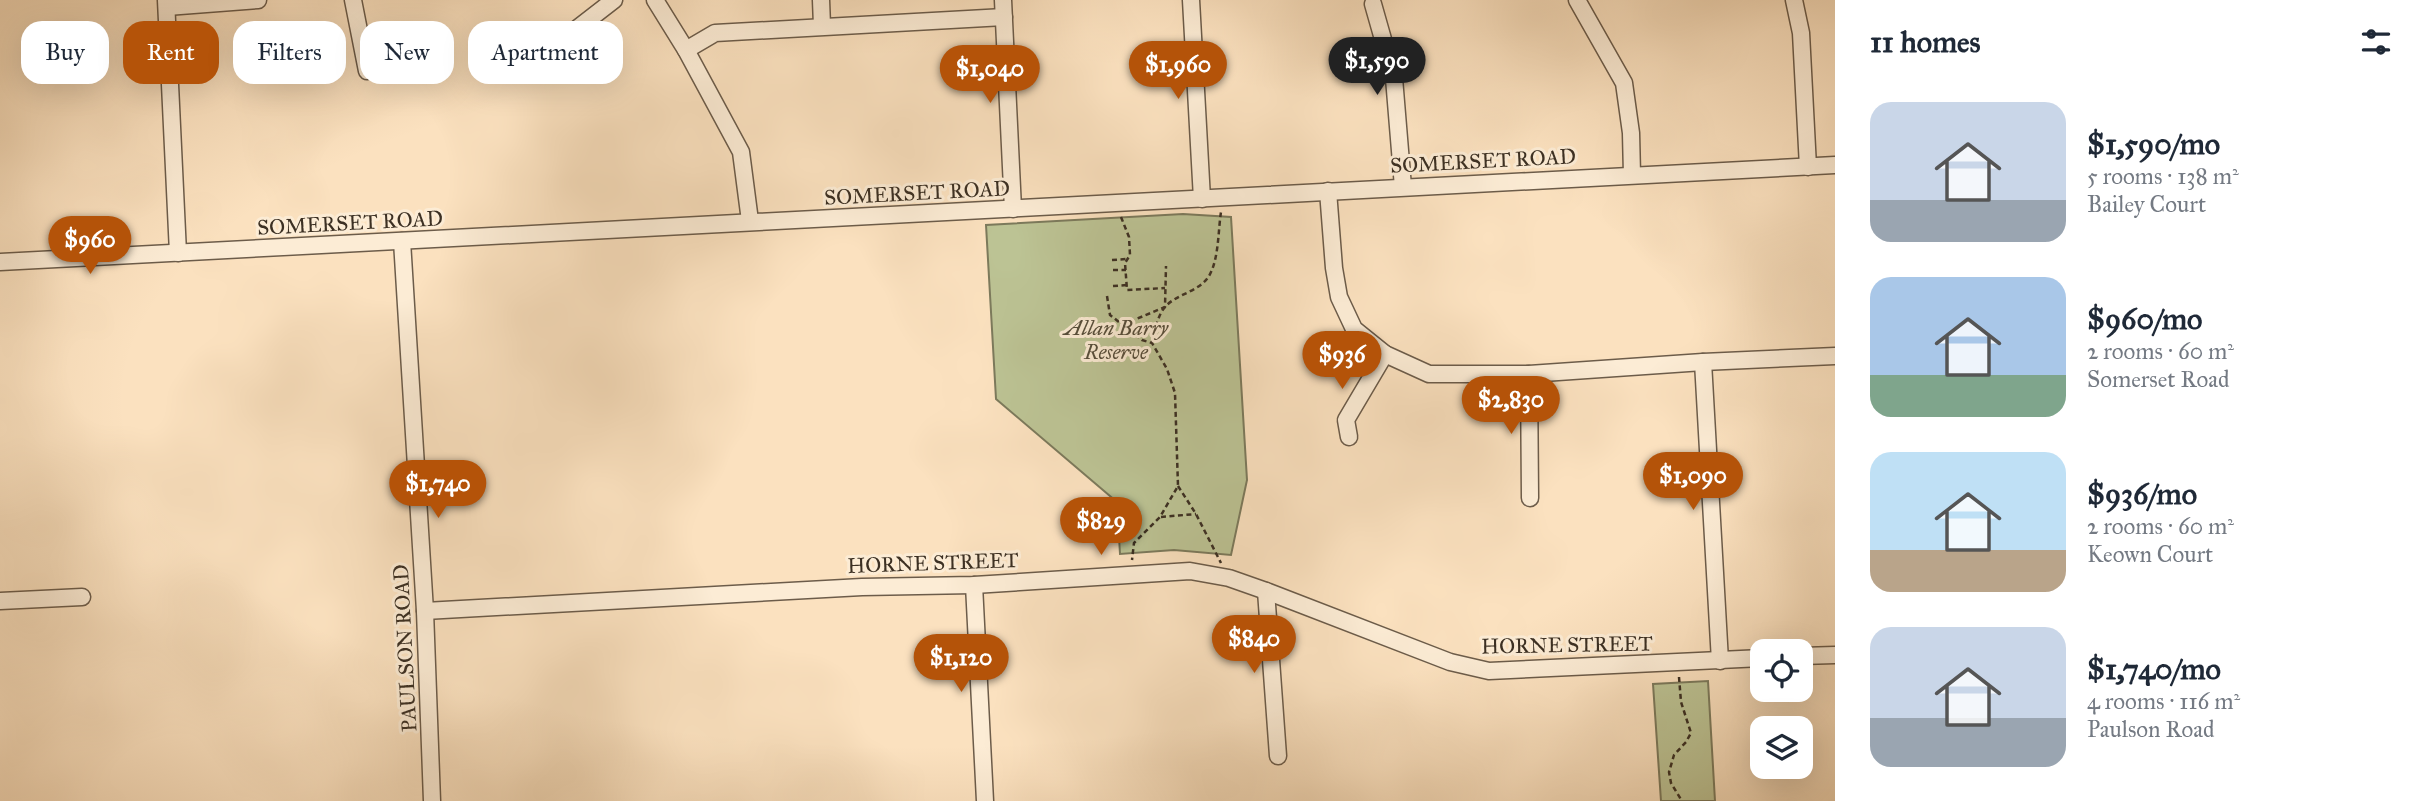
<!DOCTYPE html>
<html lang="en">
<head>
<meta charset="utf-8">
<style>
	:root { --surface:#fff; --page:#f2f2f3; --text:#1f2937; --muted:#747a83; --accent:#b45309 }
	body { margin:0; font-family:"IM FELL Great Primer",serif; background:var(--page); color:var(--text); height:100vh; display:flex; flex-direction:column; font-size:26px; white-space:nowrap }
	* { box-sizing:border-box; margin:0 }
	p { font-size:23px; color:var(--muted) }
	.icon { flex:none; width:38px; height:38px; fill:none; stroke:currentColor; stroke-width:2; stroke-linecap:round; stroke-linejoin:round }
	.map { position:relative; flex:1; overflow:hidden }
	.side { display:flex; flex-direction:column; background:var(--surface); width:595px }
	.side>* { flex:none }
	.top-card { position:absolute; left:21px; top:21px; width:665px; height:63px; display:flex; gap:14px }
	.tools { position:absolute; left:1750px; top:639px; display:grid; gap:14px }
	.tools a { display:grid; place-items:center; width:63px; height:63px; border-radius:14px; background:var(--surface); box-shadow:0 7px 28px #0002; font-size:35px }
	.price { position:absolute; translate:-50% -60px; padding:0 16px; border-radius:24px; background:var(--accent); color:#fff; font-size:23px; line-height:46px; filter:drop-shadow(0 2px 4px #0008) }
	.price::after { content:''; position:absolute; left:50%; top:42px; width:21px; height:16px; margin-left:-10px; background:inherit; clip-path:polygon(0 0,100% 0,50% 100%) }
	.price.active { background:#222; color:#fff }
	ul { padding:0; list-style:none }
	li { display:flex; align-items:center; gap:21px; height:175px; padding:0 35px }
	li span { display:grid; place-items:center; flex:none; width:196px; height:140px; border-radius:21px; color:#555 }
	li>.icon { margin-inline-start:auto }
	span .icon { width:84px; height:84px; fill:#fffc; stroke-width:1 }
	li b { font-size:30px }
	h2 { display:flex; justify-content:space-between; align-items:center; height:84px; padding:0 35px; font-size:30px }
	.chip { padding:0 24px; border-radius:21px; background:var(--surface); box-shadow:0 7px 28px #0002; font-size:24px; line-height:63px }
	.chip.active { background:var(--accent); color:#fff }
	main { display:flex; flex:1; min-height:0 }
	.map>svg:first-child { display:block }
	.green { fill:#bcc394; stroke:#7c7a5c; stroke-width:2 }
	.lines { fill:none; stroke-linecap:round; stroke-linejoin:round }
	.minor-casing { stroke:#6c5c4a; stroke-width:19 }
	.path { stroke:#3c3023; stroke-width:2.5; stroke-dasharray:5 3.5; stroke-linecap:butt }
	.minor { stroke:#fcecd5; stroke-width:16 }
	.labels { text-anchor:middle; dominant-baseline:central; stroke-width:6; stroke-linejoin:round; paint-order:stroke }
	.street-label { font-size:21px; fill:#3c3023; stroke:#fcecd5 }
	.park-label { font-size:21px; font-style:italic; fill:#564d3a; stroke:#fcecd5 }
</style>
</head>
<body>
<main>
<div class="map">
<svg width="1835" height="801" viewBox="0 0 1835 801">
	<rect width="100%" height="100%" fill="#fbe1bf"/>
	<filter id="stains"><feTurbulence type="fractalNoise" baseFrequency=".00286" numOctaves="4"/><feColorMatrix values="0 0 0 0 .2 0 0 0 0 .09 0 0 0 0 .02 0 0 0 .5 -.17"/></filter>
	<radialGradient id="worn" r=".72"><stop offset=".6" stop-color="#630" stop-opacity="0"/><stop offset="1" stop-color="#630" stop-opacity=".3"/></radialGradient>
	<g class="green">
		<path d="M1183,214L1231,217L1247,480L1231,555L1174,550L1120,554L1117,502L996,399L986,225Z"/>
		<path d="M1708,681L1715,801H1661L1653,684Z"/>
	</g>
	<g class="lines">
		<g class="minor-casing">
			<g id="minor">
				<path d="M166,0L178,253"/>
				<path d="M353,0L367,71"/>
				<path d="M655,0L686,50L741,152L750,221"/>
				<path d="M821,0L822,26"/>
				<path d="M1003,0L1013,209"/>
				<path d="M1191,0L1202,199"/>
				<path d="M1577,0L1624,83L1631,133L1632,175"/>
				<path d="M1794,0L1801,33L1808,167"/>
				<path d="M1373,4L1394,78L1403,187"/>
				<path d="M167,7L258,0"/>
				<path d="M686,50L715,33L1004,17"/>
				<path d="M534,62L614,0"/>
				<path d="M1328,191L1334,268L1339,297L1354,329L1385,354L1429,374H1529L1703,362L1835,356"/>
				<path d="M402,241L425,611L432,801"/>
				<path d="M0,262L1835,165"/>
				<path d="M1703,362L1720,661"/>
				<path d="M1529,374L1530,498"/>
				<path d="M1349,437L1346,420L1385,354"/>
				<path d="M974,585L985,801"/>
				<path d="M1266,591L1278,756"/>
				<path d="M0,601L82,597"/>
				<path d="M425,611L862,587L974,585L1190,571L1229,578L1266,591L1450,662L1489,671L1762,658"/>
				<path d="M1801,656L1835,655"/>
			</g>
		</g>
		<g class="path">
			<path d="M1121,217L1129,237L1130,255L1125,263L1127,290L1165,288"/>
			<path d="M1112,260L1126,259"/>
			<path d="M1113,270H1126"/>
			<path d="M1113,286L1127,285"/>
			<path d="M1107,296L1110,315L1142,340L1152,343L1167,369L1175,393L1178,486L1160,517L1134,543L1132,560"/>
			<path d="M1122,325L1165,307L1166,266"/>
			<path d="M1152,343C1155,332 1157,316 1165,307C1176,294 1199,292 1209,276C1219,259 1218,231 1221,212"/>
			<path d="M1178,486L1196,514L1221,563"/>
			<path d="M1161,517L1196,514"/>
			<path d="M1679,677L1681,702L1691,733L1686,742L1674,755L1669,772L1671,783L1682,801"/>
		</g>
		<use href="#minor" class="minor"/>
	</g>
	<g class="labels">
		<g class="street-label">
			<text transform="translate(1483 161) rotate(-3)">SOMERSET ROAD</text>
			<text transform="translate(917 193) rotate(-3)">SOMERSET ROAD</text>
			<text transform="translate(350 223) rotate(-3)">SOMERSET ROAD</text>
			<text transform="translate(933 563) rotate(-2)">HORNE STREET</text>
			<text transform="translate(1567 645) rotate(-1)">HORNE STREET</text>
			<text transform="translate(405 648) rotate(-93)">PAULSON ROAD</text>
		</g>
		<g class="park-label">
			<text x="1116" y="328">Allan Barry<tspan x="1116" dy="24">Reserve</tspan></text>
		</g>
	</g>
	<rect width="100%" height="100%" filter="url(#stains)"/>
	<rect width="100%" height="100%" fill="url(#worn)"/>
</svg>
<div class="tools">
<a><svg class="icon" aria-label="locate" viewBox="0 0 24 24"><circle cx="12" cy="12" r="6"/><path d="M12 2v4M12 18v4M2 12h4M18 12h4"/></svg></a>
<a><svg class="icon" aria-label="layers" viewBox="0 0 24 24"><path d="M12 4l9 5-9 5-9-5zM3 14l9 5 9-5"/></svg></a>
</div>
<b class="price active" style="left:1377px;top:97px">$1,590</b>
<b class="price" style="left:1178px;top:101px">$1,960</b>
<b class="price" style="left:990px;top:105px">$1,040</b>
<b class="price" style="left:90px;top:276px">$960</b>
<b class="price" style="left:1342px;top:391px">$936</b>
<b class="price" style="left:1511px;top:436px">$2,830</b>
<b class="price" style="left:1693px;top:512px">$1,090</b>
<b class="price" style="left:438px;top:520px">$1,740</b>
<b class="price" style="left:1101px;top:557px">$829</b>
<b class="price" style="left:1254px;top:675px">$840</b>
<b class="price" style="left:961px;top:694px">$1,120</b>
<div class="top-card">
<a class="chip">Buy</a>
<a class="chip active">Rent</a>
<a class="chip">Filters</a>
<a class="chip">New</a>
<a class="chip">Apartment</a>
</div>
</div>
<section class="side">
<h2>11 homes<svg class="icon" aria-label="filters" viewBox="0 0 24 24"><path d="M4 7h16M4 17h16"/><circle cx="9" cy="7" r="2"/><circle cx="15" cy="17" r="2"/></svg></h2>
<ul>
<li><span style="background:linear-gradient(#c9d6e8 70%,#9aa5b1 0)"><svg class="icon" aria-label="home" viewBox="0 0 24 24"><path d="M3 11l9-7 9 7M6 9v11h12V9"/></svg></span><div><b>$1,590/mo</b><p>5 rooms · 138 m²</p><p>Bailey Court</p></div></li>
<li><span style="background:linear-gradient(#a9c7e8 70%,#7fa58c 0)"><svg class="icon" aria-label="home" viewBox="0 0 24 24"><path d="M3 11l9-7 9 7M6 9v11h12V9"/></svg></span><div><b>$960/mo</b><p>2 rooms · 60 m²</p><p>Somerset Road</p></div></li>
<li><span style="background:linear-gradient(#bfe0f5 70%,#b9a48a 0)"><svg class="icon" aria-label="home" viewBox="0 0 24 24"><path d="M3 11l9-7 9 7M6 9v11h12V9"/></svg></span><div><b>$936/mo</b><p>2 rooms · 60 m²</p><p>Keown Court</p></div></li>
<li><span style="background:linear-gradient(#c9d6e8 65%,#9aa5b1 0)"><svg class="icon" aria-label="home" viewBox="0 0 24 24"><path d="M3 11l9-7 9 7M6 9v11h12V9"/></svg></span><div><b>$1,740/mo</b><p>4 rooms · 116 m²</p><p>Paulson Road</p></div></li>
</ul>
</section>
</main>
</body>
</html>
